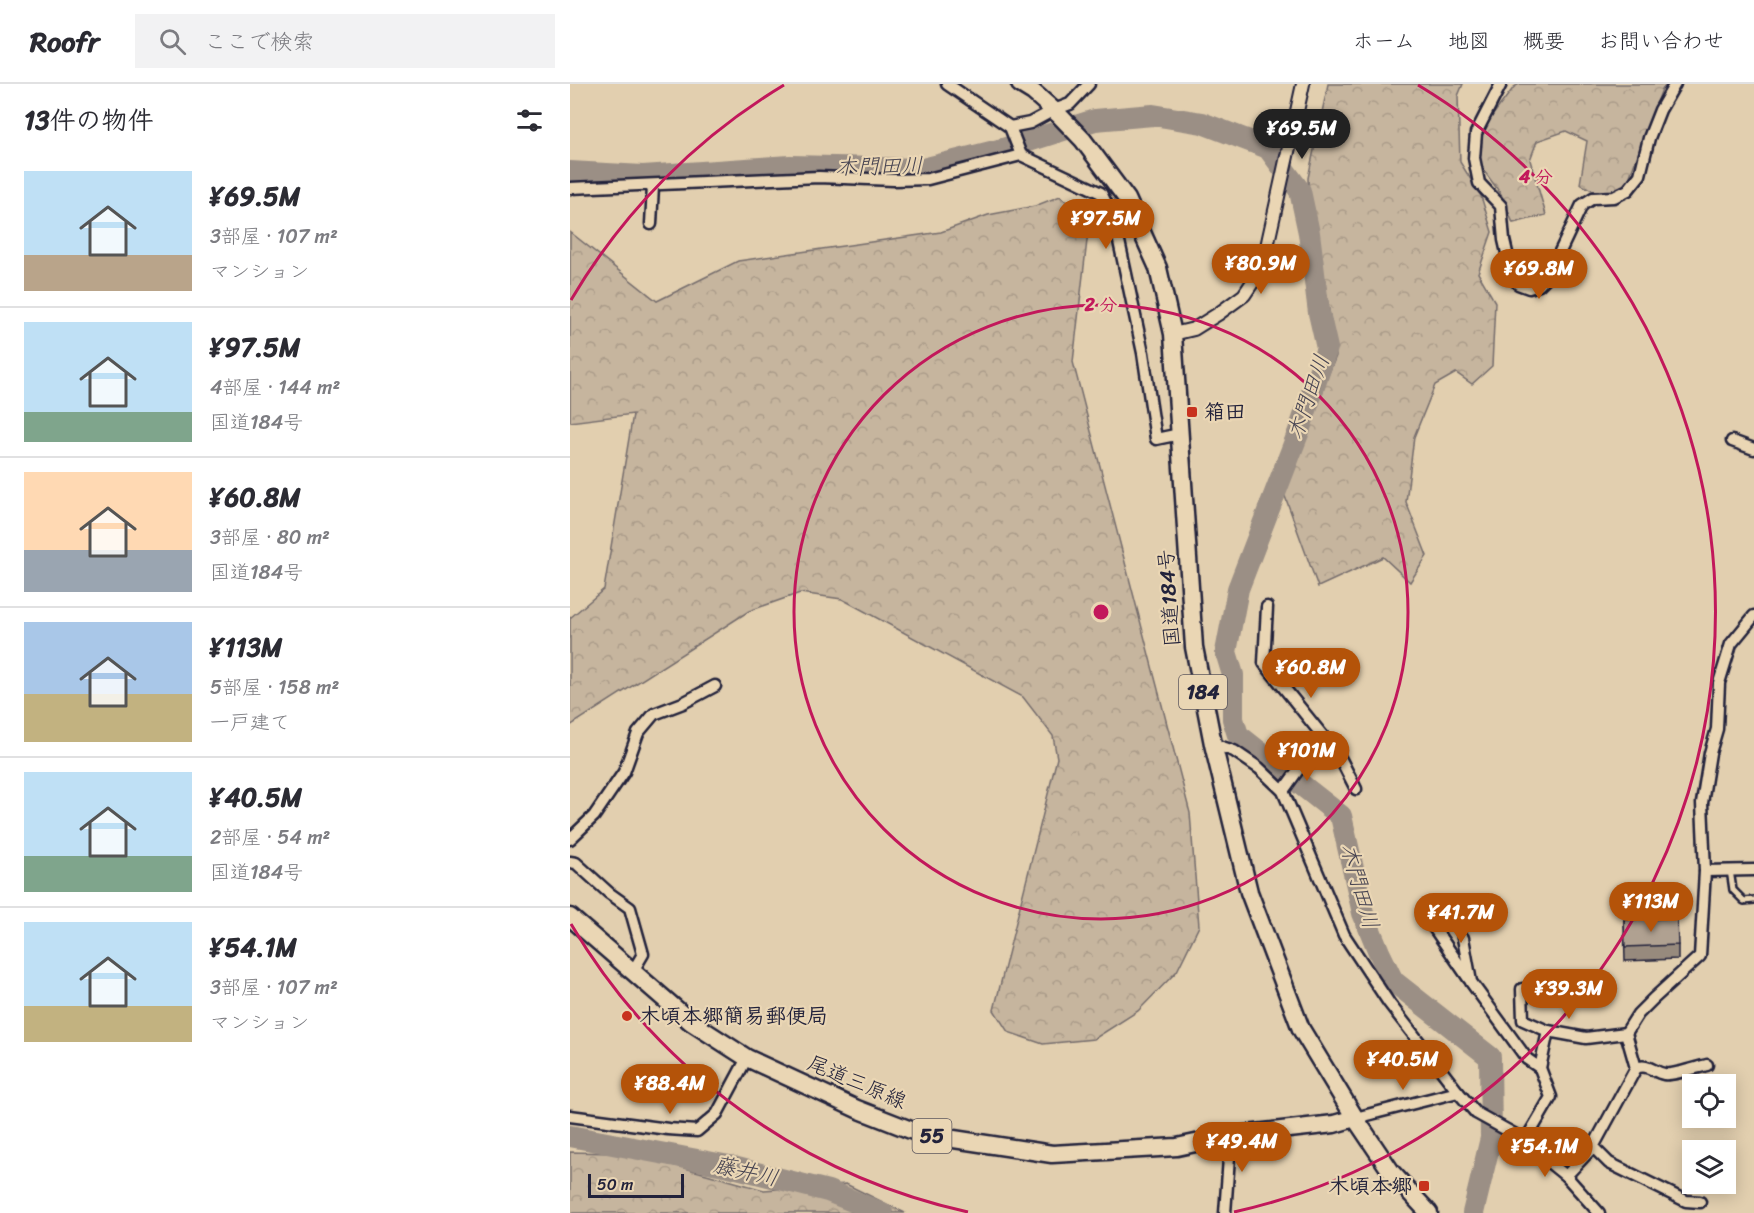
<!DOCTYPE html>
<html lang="ja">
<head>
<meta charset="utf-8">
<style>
	:root { --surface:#fff; --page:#f2f2f3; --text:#2b2b33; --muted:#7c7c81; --line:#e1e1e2; --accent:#b45309 }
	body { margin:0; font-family:Sriracha,"Klee One",sans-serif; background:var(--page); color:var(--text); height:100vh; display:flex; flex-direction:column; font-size:22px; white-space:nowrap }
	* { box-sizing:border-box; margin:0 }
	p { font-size:20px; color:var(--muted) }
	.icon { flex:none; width:33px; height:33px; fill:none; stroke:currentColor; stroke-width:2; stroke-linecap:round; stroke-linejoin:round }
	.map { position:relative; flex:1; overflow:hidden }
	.sheet { display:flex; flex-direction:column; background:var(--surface); width:570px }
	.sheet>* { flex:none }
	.fabs { position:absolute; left:1112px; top:990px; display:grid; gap:12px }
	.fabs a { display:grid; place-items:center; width:54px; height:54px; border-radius:0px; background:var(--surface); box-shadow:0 3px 15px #0003; font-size:30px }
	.scale { position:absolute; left:18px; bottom:15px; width:96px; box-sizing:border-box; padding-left:6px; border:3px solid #22223b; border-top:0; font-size:16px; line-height:21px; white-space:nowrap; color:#22223b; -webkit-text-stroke:4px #ead6b4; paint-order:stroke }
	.price { position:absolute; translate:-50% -51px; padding:0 14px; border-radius:21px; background:var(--accent); color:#fff; font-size:20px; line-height:39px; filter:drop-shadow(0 2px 3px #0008) }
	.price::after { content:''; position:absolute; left:50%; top:36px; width:18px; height:14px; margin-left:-9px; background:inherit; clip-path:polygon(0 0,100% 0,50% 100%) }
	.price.active { background:#222; color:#fff }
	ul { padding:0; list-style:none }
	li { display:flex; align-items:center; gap:18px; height:150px; padding:0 24px }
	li+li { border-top:2px solid var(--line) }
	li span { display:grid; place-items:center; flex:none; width:168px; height:120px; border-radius:0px; color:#555 }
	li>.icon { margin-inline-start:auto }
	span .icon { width:72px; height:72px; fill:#fffc; stroke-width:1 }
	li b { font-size:26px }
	h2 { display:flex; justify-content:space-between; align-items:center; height:72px; padding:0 24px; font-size:26px }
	header { display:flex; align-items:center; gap:36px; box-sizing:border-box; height:84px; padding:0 30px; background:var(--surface); border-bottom:2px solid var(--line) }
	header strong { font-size:28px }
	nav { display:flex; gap:33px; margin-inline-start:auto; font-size:21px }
	.search { width:420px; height:54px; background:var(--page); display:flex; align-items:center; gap:15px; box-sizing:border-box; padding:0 21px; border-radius:0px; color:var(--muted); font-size:22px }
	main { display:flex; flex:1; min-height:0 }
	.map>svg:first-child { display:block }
	.forest { fill:url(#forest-crowns); stroke:#746c6c; stroke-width:1.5 }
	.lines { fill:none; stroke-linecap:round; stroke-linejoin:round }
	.river { stroke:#9b8f85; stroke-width:22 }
	.service-casing { stroke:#22223b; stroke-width:10 }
	.minor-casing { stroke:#22223b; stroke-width:15 }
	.tertiary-casing { stroke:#22223b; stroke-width:16 }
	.primary-casing { stroke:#22223b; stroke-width:21 }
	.trunk-casing { stroke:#22223b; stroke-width:21 }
	.service { stroke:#ead6b4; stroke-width:5 }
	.minor { stroke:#ead6b4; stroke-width:10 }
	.tertiary { stroke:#ead6b4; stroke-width:12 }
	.primary { stroke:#ead6b4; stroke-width:16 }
	.trunk { stroke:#ead6b4; stroke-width:16 }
	.wall { fill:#978a7d; stroke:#22223b; stroke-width:1.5 }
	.building { fill:#b0a191; stroke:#22223b; stroke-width:1.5 }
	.ring { fill:none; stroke:#c2185b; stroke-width:3 }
	.poi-dot { fill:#c8321e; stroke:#ead6b4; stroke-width:2 }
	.labels { text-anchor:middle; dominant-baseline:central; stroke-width:4.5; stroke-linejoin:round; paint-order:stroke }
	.shield { fill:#ead6b4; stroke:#5e585f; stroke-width:1.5 }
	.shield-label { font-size:20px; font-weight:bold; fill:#22223b }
	.poi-label { font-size:21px; font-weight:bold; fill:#22223b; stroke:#ead6b4; text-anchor:start }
	.street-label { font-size:21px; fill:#22223b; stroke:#ead6b4 }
	.water-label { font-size:22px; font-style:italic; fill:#464351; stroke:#ead6b4 }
	.centre { fill:#c2185b; stroke:#ead6b4; stroke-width:3 }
	.ring-label { font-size:18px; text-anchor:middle; font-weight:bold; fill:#c2185b; stroke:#ead6b4; stroke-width:4.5; stroke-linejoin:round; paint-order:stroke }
</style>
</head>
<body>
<header>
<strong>Roofr</strong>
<div class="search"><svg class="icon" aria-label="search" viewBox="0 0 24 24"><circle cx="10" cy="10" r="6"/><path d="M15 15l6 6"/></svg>ここで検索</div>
<nav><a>ホーム</a><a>地図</a><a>概要</a><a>お問い合わせ</a></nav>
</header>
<main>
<section class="sheet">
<h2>13件の物件<svg class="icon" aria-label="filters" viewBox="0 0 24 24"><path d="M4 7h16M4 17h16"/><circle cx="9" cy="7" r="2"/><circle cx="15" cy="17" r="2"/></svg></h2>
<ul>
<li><span style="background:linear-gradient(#bfe0f5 70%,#b9a48a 0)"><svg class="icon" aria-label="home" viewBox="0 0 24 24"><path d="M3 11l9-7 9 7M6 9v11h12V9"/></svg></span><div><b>¥69.5M</b><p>3部屋 · 107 m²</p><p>マンション</p></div></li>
<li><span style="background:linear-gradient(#bfe0f5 75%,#7fa58c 0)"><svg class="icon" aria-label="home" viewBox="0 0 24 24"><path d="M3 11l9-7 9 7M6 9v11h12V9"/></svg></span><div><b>¥97.5M</b><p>4部屋 · 144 m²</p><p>国道184号</p></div></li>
<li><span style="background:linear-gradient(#ffd9b3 65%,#9aa5b1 0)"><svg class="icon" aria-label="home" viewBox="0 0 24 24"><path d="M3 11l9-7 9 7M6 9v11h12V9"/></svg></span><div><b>¥60.8M</b><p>3部屋 · 80 m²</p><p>国道184号</p></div></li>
<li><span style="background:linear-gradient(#a9c7e8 60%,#c2b280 0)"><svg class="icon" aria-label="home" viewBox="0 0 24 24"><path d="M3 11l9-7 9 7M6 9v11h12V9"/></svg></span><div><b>¥113M</b><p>5部屋 · 158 m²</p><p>一戸建て</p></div></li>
<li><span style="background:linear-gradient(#bfe0f5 70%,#7fa58c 0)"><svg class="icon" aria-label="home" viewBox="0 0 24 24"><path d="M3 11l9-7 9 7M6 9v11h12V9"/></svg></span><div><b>¥40.5M</b><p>2部屋 · 54 m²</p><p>国道184号</p></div></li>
<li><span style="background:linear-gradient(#bfe0f5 70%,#c2b280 0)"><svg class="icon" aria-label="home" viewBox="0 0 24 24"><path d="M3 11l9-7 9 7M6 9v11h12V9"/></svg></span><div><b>¥54.1M</b><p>3部屋 · 107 m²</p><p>マンション</p></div></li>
</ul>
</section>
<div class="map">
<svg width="1184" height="1129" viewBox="0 0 1184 1129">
	<defs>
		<pattern id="forest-crowns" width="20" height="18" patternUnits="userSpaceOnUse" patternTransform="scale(1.5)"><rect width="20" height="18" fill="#c6b59e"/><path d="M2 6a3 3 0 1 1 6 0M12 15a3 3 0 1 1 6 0" fill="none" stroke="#aa9b89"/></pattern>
	</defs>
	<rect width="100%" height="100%" fill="#e2cfaf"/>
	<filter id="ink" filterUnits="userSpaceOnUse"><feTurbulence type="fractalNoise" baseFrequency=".0167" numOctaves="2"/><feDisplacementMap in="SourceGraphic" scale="12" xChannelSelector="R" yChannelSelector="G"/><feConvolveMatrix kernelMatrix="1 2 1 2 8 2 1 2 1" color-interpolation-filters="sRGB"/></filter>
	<g filter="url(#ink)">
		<g class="forest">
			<path d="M758,0H893L888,12L890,78L911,112L922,148L908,189L925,218L922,282L902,300L886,289L865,301L844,353L836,418L857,472L840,498L813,473L748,503L712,404L766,272L751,174L739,132L738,94Z"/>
			<path d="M949,0H1098L1092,5L1057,100L1032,111L1010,100L1017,57L996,47L967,57L960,76L976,131L943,139L931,110L909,80L913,44L944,3Z"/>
			<path d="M490,112L519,139L503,278L620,729L629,842L607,887L568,927L524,955L473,960L438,948L424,926L487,674L483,652L453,613L272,515L230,509L179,527L0,642V534L34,505L63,330L0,338V148L87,217L168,177L371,148L418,131L465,122Z"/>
			<path d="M0,1068L43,1069L111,1083L194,1106L276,1100L335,1129H0Z"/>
		</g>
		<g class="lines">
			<g class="river">
				<path d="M0,88L73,92L220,82L353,85L433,65L525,36L583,31L632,39L698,64L730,107L739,149L749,229L757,264L729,347L668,505L656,568L663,591V635L668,651L771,732L793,829L809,868L823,897L920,973L921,1054L903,1129"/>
				<path d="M0,1052L159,1082L258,1107L312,1129"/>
			</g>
			<g class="service-casing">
				<path id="service" d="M1160,786L1163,806L1174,817L1184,816"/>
			</g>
			<g class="minor-casing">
				<g id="minor">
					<path d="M377,0L440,43L451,71L531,109L544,134L573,269L586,355L610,350"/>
					<path d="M931,0L906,49L904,74L909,99L931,122L934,156L940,182L948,200L959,204L969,201L979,191L1012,121L1023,114L1044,113L1058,106L1070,91L1079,54L1090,26L1105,0"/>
					<path d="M440,43L460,39L484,26L500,20L519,0"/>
					<path d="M0,104L249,93L324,96L358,95L451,71"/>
					<path d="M81,140L83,102"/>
					<path d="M1162,357L1184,365"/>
					<path d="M697,523L694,579L756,656L766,666L786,705"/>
					<path d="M643,660L664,667L689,684L713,707L774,851L819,919L888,1008L906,1029L944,1050L996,1092L1029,1129"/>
					<path d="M713,707L738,672L756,656"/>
					<path d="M0,755L24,732L54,688L68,649L84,630L113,619L145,602"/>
					<path d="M0,778L6,779L39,809L60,824L73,870L63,887"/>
					<path d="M1135,787L1184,786"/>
					<path d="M860,838L899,895"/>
					<path d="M893,854L901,898L957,975L970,984"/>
					<path d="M952,905L953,936L978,947L1016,954L1056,949"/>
					<path d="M1066,984C1078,979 1083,988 1094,990C1101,992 1128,983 1137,981"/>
					<path d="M0,1032L98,1045L127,1047L147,1030L177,974"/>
					<path d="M785,1034L888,1008"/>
					<path d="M954,1059L981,1013L970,984L978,947"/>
					<path d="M1023,1063L1039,1079L1116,1117L1130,1118"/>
					<path d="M996,1092L1023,1063L1066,984L1056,949L1068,930L1083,915L1130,872L1135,787L1132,719L1140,669L1147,645L1149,599L1161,560L1184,532"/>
					<path d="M655,1129L660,1060L658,1052"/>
				</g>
			</g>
			<g class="tertiary-casing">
				<path id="tertiary" d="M603,250L624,245L648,230L674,211L688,190L694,176L733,0"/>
			</g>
			<g class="primary-casing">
				<path id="primary" d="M0,833L121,938L177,974L287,1025L351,1050L482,1070L607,1063L658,1052L764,1040L785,1034"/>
			</g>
			<g class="trunk-casing">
				<path id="trunk" d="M450,0L463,8L489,31L513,56L557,115L588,184L603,250L624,563L643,660L679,808L731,945L785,1034L822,1089L859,1129"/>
			</g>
			<use href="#service" class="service"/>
			<use href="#minor" class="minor"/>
			<use href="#tertiary" class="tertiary"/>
			<use href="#primary" class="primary"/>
			<use href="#trunk" class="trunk"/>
		</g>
		<path class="wall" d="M1054,836L1108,861V875L1055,877Z"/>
		<path class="building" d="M1107,834L1108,861L1055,863L1054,836Z"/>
	</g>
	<g class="ring">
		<circle cx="531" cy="528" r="307"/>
		<path d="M398 1128A615 615 0 0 1 1 840M1 216A615 615 0 0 1 214 1M848 1A615 615 0 0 1 664 1128"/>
	</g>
	<g class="poi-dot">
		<rect x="616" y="322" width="12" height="12" rx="3"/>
		<circle cx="57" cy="932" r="6"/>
		<rect x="848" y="1096" width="12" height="12" rx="3"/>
	</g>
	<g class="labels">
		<g class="shield">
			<rect x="609" y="591" width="48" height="34" rx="4.5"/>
			<rect x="342.5" y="1035" width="39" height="34" rx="4.5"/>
		</g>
		<g class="shield-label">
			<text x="633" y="608">184</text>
			<text x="362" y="1052">55</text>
		</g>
		<g class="poi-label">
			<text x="634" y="328">箱田</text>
			<text x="69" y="932">木頃本郷簡易郵便局</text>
			<text x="842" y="1102" text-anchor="end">木頃本郷</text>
		</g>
		<g class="street-label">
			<text transform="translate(599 514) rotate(-94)">国道184号</text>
			<text transform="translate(287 998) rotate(23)">尾道三原線</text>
		</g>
		<g class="water-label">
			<text transform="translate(309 82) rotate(-1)">木門田川</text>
			<text transform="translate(738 313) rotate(-71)">木門田川</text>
			<text transform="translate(790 802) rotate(74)">木門田川</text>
			<text transform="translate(176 1087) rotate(13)">藤井川</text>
		</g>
	</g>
	<circle cx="531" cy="528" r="9" class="centre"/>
	<g class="ring-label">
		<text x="966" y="99">4 分</text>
		<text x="531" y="227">2 分</text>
	</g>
</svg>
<div class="fabs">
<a><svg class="icon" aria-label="locate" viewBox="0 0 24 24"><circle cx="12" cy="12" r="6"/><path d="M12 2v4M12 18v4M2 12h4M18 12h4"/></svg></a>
<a><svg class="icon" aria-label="layers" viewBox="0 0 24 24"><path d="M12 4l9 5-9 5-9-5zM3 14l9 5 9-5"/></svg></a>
</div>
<div class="scale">50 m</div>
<b class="price active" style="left:732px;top:76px">¥69.5M</b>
<b class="price" style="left:536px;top:166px">¥97.5M</b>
<b class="price" style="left:691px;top:211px">¥80.9M</b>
<b class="price" style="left:969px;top:216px">¥69.8M</b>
<b class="price" style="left:741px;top:615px">¥60.8M</b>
<b class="price" style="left:737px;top:698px">¥101M</b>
<b class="price" style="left:1081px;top:849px">¥113M</b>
<b class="price" style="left:891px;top:860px">¥41.7M</b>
<b class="price" style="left:999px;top:936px">¥39.3M</b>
<b class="price" style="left:833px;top:1007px">¥40.5M</b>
<b class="price" style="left:100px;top:1031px">¥88.4M</b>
<b class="price" style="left:672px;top:1089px">¥49.4M</b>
<b class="price" style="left:975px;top:1094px">¥54.1M</b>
</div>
</main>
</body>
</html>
